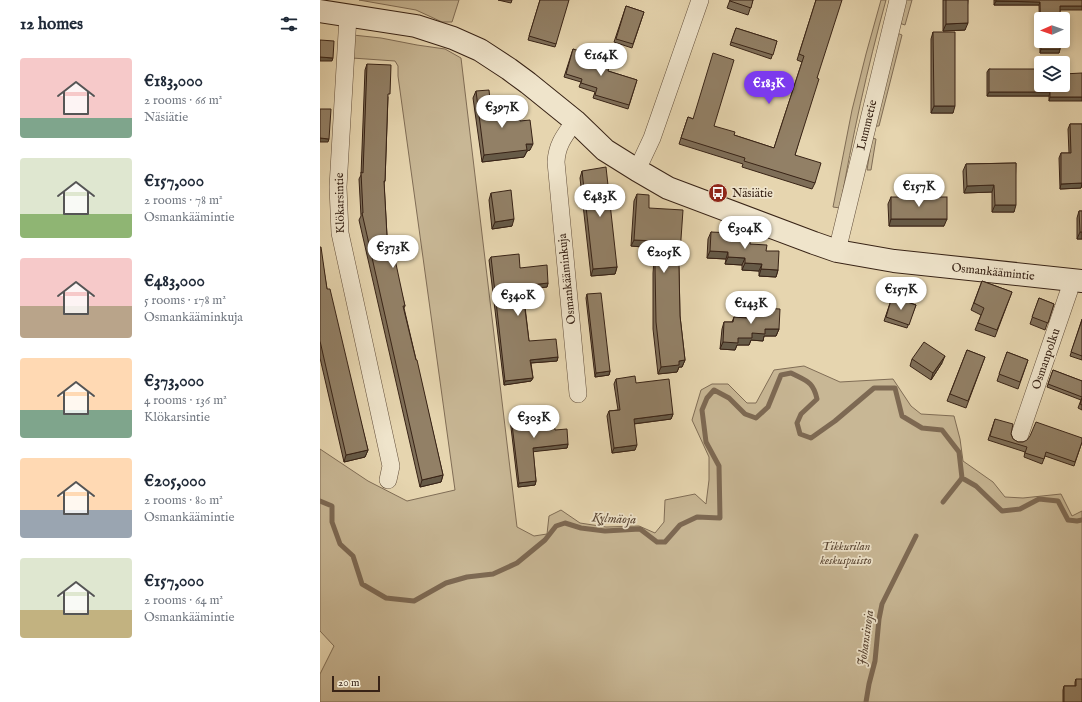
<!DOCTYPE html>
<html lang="en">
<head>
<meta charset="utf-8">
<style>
	:root { --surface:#fff; --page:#f2f2f3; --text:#1f2937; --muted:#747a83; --accent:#7c3aed }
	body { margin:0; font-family:"IM FELL English",serif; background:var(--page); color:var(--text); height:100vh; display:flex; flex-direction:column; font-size:15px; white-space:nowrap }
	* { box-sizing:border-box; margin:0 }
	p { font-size:13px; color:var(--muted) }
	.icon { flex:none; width:22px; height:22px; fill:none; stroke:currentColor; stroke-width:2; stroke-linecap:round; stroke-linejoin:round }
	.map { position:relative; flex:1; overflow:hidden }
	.drawer { display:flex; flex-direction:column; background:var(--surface); width:320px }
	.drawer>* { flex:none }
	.needle { width:26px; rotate:268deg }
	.fabs { position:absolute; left:714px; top:12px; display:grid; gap:8px }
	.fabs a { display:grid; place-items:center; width:36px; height:36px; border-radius:4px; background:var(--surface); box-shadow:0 2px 6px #0003; font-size:20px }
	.scale { position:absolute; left:12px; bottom:10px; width:48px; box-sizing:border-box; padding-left:4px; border:2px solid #382316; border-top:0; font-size:11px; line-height:14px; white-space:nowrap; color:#382316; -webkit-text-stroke:3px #efe4cb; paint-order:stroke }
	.price { position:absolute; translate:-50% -34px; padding:0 9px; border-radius:14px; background:#fff; color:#222; font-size:13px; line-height:26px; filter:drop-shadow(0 1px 2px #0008) }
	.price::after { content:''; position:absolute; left:50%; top:24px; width:12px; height:9px; margin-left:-6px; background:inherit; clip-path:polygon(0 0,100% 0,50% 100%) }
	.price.current { background:var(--accent); color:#fff }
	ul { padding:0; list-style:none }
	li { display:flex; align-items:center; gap:12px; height:100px; padding:0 20px }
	li span { display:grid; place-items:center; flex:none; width:112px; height:80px; border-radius:4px; color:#555 }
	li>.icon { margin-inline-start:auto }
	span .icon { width:48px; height:48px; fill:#fffc; stroke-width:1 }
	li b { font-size:17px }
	h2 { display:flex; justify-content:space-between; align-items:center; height:48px; padding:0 20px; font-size:17px }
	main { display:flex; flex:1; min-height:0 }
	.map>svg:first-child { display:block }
	.green { fill:#c8b795; stroke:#806d56 }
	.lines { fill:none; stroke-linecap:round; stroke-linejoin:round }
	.stream { stroke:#7d6953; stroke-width:5 }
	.street-casing { stroke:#64503c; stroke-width:18 }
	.secondary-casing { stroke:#382316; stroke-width:24 }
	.street { stroke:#efe4cb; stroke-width:17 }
	.secondary { stroke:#efe4cb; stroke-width:22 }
	.wall { fill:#7e6e58; stroke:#382316 }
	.shaded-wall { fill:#665a47; stroke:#382316 }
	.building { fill:#928066; stroke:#382316 }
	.labels { text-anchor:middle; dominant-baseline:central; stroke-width:3.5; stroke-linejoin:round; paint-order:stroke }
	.street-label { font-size:12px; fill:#382316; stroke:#efe4cb }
	.poi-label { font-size:12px; fill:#382316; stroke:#efe4cb; text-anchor:start }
	.park-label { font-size:12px; font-style:italic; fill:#5c4836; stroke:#efe4cb }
	.water-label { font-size:13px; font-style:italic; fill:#5a4634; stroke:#efe4cb }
</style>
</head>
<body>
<main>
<section class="drawer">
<h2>12 homes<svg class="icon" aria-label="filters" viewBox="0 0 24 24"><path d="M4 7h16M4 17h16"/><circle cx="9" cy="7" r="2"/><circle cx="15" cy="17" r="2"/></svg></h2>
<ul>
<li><span style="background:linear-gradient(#f6c9c9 75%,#7fa58c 0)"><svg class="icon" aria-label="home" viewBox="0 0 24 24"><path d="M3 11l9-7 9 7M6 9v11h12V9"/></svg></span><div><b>€183,000</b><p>2 rooms · 66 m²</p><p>Näsiätie</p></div></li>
<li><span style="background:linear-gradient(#dfe7d0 70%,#8fb573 0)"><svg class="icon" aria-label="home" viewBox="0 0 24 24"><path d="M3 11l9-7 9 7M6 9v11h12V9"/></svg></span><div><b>€157,000</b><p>2 rooms · 78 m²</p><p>Osmankäämintie</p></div></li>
<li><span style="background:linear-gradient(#f6c9c9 60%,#b9a48a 0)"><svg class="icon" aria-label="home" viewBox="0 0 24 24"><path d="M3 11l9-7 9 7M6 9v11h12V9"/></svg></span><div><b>€483,000</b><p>5 rooms · 178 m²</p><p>Osmankääminkuja</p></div></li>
<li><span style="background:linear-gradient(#ffd9b3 65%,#7fa58c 0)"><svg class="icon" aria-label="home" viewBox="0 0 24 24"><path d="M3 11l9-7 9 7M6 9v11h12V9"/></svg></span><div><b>€373,000</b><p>4 rooms · 136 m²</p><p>Klökarsintie</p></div></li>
<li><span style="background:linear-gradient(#ffd9b3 65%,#9aa5b1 0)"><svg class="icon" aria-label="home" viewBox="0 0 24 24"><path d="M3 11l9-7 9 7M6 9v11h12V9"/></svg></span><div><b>€205,000</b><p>2 rooms · 80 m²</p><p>Osmankäämintie</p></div></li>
<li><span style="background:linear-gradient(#dfe7d0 65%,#c2b280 0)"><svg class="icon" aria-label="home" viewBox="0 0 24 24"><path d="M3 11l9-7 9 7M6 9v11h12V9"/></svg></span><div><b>€157,000</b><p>2 rooms · 64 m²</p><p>Osmankäämintie</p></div></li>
</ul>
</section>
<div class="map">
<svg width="762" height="702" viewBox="0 0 762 702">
	<rect width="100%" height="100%" fill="#e6d5af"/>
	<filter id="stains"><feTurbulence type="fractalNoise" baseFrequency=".005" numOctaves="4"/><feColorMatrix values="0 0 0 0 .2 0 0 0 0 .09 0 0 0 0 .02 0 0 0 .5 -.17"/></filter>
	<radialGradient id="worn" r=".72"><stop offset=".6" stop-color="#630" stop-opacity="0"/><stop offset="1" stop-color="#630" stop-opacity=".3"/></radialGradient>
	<g class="green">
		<path d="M39,0H139L132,22H122L96,10Z"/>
		<path d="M561,0H566C547,69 532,138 520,208L513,207L532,110L546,54Z"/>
		<path d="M585,0H592L585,25L579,23Z"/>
		<path d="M577,33L582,35L559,126H555Z"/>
		<path d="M33,35L61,38L97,45L125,49L141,58L197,527L214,536L227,534L229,516L241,510L260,523L286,527L319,526L335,533L344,522L345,500L375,494L386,504L389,480V457L372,420L381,390L392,384H408L427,403H436L454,370L484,366L520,382L573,379L591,406L601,414L634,416L640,439L643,461L673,482L685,497L703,498L741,494L752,516L762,511V702H0V674L14,646L0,631V449L48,481L87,501L135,490L78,76V66L75,61L32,58Z"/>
		<path d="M552,138L556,139L551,170H547Z"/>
	</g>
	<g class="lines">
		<g class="stream">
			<path d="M0,501L12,506V522L20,544L33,556L42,584L66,598L94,601L126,583L147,577L173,574L197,563L225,540L236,526L245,523L261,528L285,531L320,529L337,542H345L360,525L377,517L400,518L399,466L386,442L382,410L387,398L394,390L409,398L425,414L436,418L448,407L461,375L471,373C486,381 493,381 497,399L481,414L477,423L480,434L491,438L515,421L554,388H575L582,416L602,428L622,430L639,452L642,478L656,486L682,511L700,509L719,499L738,501L748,520L757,521L762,520"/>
			<path d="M623,502L642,478"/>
			<path d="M546,702L549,684L555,661L559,619L562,604L596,536"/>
		</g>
		<g class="street-casing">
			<g id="street">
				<path d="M28,16L18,187L20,233L71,466L68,480"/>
				<path d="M255,121C245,135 237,144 236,162L258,394"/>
				<path d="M317,170L332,138L380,0"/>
				<path d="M517,251L578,0"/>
				<path d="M699,437L749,291L750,280"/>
			</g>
		</g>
		<g class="secondary-casing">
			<path id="secondary" d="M0,11L96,26L133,38L160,50L189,69L208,83L255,121L285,150L317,170L348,188L494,243L517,251L574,261L762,281"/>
		</g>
		<use href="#street" class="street"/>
		<use href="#secondary" class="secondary"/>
	</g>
	<g class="wall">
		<path d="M178,0H192L191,3Z"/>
		<path d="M220,0L236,44L235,47L208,40Z"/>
		<path d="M410,0H433L428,15L407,8Z"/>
		<path d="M496,0L497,78L475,155L495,183L492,189L422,167L423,164L359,144L368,117L394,126L414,135L454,148L482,62L477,60Z"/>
		<path d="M623,0H648L645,30L623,31Z"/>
		<path d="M674,0H762L740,10V49L739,53H720L719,5H674Z"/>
		<path d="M306,6L324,12L312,48L294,42Z"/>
		<path d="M416,28L457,41L451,59L410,45Z"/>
		<path d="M613,32L633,113H611V39Z"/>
		<path d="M253,49L285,66L288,71L317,80L308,109L273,98L275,92L259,87L261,82L244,77Z"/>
		<path d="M47,64L68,97L65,181L64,183L67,236L85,306L84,308L123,475L121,482L100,487L39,220L41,216L39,179L41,175L45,70Z"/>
		<path d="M669,69L743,85L729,101V96H667V72Z"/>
		<path d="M156,91L172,118L200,121L210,150L207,151L204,157L162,162L153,98Z"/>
		<path d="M750,124H762V185L761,188L740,189L739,158L741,153H749L748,129Z"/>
		<path d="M696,163L694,212H672V192L644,193L643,171L646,164Z"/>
		<path d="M262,171L297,267L295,274L271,276L260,178Z"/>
		<path d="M171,193L192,226L172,229L169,200Z"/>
		<path d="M317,194L329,208L359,268L360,316L365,360L362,367H359L357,372L338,374L333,329V273L335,248L311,246L314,201Z"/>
		<path d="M571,197L624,226H569L568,204Z"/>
		<path d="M759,211H762V239H757V218Z"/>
		<path d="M391,232L413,238L446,251L458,270L456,277L439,276V271L422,270V265L405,264L406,259L387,258L388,239Z"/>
		<path d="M0,247L7,289L48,450L45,457L24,462L0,358Z"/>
		<path d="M171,257L200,268L228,283L227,287L203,289L209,341L238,357L237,361L211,363L213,378L211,381L184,385L169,260Z"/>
		<path d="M662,281L692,292L675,337L655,330L661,315L651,310Z"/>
		<path d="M267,294L290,371L289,375L275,377L266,298Z"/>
		<path d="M572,297L596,305L587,328L564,321Z"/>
		<path d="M719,298L734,304L725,330L710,324Z"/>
		<path d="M441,308L459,329L456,336H444L443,341L431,340L429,345H417L415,350L400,349L402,329L404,322H412L414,317L425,318L427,313H439Z"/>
		<path d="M762,319V360L750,356Z"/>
		<path d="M647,350L665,357L646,408L627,401Z"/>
		<path d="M687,352L708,360L698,389L677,381Z"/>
		<path d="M592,359L622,363L611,380L590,366Z"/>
		<path d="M733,370L762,381V410L758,408L761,400L727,387Z"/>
		<path d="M296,379L316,383L353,414L351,419L314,424L315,450L292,453L287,416L289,411L298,410L294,384Z"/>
		<path d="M202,411L235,430L248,444L247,448L213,451L216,481L215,485L198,487L190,419L191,416L200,415Z"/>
		<path d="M675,419L691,434L693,439L698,442H762L754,466L725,456L722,464L704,457L705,452L668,440Z"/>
		<path d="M756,679L762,702H743V690L744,686H755V682Z"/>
	</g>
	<g class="shaded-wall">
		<path d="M676,1L720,2L719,5H674Z"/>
		<path d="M740,6H762V10H739Z"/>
		<path d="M648,23L645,30L623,31L626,24Z"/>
		<path d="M721,49H740L739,53H720Z"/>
		<path d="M0,57L13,58L12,61H0Z"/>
		<path d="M669,92H730L729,96H667Z"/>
		<path d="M730,97H762V101H729Z"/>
		<path d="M614,106H635L633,113H611Z"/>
		<path d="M0,138L9,139L8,142H0Z"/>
		<path d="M206,144H213L210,150L207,151L204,157L162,162L164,155Z"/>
		<path d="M762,183L761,188L740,189L741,184Z"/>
		<path d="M674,185L672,192L644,193L647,186Z"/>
		<path d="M675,205H696L694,212H672Z"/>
		<path d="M194,219L192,226L172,229L175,222Z"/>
		<path d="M571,219H627L624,226H569Z"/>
		<path d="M760,232H762V239H757Z"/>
		<path d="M314,240L337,241L335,248L311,246Z"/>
		<path d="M390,251L408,252L406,259L387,258Z"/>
		<path d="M408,257L425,258L422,265L405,264Z"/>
		<path d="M425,263L442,264L439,271L422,270Z"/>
		<path d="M297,267L295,274L271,276L273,269Z"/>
		<path d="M441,269L458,270L456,277L439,276Z"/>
		<path d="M228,283L227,287L201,290L202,286Z"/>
		<path d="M445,329H459L456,336H444L443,341L431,340L429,345H417L415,350L400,349L403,342Z"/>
		<path d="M625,356L622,363L611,380L613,373Z"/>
		<path d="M238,357L237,361L209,363L210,360Z"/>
		<path d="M365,360L362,367H359L357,372L338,374L341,367L359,361Z"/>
		<path d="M290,371L289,375L275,377L276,373Z"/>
		<path d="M213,378L211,381L184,385L185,381Z"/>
		<path d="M353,414L351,419L312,424L314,419Z"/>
		<path d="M248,444L247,448L211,452L213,448Z"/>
		<path d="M317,445L315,450L292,453L294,448Z"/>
		<path d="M48,450L45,457L24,462L26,455Z"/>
		<path d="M123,475L121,482L100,487L102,480Z"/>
		<path d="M216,481L215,485L198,487L199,483Z"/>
	</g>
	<g class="building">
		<path d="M220,0H249L236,44L209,36Z"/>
		<path d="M410,0H433L431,8L410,1Z"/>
		<path d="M496,0H522L497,78L499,79L475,155L501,163L495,183L424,161L425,158L361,138L368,117L373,119L393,53L414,60L394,126L415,132L414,135L454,148L484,56L479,54Z"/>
		<path d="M626,0H648V23L626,24Z"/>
		<path d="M676,0H762V6H740V19H721V41H740V49H721L720,2L676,1Z"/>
		<path d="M306,6L324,12L313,44L296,39Z"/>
		<path d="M416,28L457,41L453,55L411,42Z"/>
		<path d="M613,32H635V106H614Z"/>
		<path d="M0,40L14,41L13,58L0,57Z"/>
		<path d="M253,49L287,59L285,66L289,67L288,71L317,80L309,105L275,95L277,88L261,83L262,79L246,74Z"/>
		<path d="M47,64L71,65L70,94H68L65,181H64L67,236H70L85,306H83L96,360H97L123,475L102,480L42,213H43L41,172L43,173Z"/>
		<path d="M669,69H721V85H743V74L762,73V97H730V92H669Z"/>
		<path d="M169,90L172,118L199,115L200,121L210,120L213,144H206L207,150L164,155L156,91Z"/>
		<path d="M0,109H11L9,139L0,138Z"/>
		<path d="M750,124H762V183L741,184V153H751Z"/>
		<path d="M696,163V205H675L674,185L647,186L646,164Z"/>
		<path d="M286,167L297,267L273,269L262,171Z"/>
		<path d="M191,190L194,219L175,222L171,193Z"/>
		<path d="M317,194L329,195V208L363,210L359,268L360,316L365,360L359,361V365L341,367L336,322L335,266L337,241L314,240Z"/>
		<rect x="571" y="197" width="56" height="22"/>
		<path d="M759,211H762V232H760Z"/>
		<path d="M391,232L413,233V238L430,239V244L447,245L446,251H459L458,270L441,269L442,264L425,263V258L408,257V252L390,251Z"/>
		<path d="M0,247H1L7,289H10L48,450L26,455L0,341Z"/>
		<path d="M199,254L200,268L227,265L228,283L202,286L209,341L236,339L238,357L210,360L213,378L185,381L171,257Z"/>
		<path d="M662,281L692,292L677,330L658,323L664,308L654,303Z"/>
		<path d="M281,293L290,371L276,373L267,294Z"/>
		<path d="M572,297L596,305L589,325L566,317Z"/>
		<path d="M719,298L734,304L728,323L712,317Z"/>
		<path d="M441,308L460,309L459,329H445V334L432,333V338H418V343L403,342L404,322H413L414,317L427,318V313H441Z"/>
		<path d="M762,320V356L751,352Z"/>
		<path d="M604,342L625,356L613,373L592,359Z"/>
		<path d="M647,350L665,357L648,401L630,394Z"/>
		<path d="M687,352L708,360L700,382L679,374Z"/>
		<path d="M733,370L762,381V397L728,384Z"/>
		<path d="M315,376L316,383L349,379L353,414L314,419L317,445L294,448L289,411L300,410L296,379Z"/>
		<path d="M762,398V405L760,404Z"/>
		<path d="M232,407L235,430L247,429L248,444L213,448L216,481L199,483L191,416L202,414V411Z"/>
		<path d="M675,419L693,424L691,434L693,439L698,442H703L707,440L710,436L716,422L762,438V442L755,462L726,452L724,459L705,453L707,447L670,436Z"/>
		<path d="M756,679H762V702H744V686H756Z"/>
	</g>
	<defs>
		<g id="bus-disc" transform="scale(1)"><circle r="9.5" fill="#8f2418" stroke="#efe4cb"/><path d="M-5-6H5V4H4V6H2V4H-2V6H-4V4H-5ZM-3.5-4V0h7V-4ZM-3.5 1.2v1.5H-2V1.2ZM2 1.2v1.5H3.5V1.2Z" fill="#fff"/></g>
	</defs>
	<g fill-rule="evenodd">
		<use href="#bus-disc" x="398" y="193"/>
	</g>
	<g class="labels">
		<g class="street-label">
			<text transform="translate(547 125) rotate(-76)">Lummetie</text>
			<text transform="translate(20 203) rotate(-91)">Klökarsintie</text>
			<text transform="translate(673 272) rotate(6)">Osmankäämintie</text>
			<text transform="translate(247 279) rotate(-96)">Osmankääminkuja</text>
			<text transform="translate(726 359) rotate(-71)">Osmanpolku</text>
		</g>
		<g class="poi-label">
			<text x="412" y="193">Näsiätie</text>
		</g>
		<g class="park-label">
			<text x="526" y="546">Tikkurilan<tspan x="526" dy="14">keskuspuisto</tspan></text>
		</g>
		<g class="water-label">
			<text transform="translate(294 519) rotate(3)">Kylmäoja</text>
			<text transform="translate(546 638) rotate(-82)">Johansinoja</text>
		</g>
	</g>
	<rect width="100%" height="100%" filter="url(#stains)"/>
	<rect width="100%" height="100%" fill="url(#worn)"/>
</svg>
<div class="fabs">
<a><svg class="needle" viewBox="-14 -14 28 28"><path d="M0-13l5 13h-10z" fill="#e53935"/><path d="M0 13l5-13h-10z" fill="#747a83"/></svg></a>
<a><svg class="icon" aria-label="layers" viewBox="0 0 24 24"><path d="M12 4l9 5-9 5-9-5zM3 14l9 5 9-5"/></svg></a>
</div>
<div class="scale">20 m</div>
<b class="price" style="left:281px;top:77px">€164K</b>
<b class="price current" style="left:449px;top:105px">€183K</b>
<b class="price" style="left:182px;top:129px">€397K</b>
<b class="price" style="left:599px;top:208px">€157K</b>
<b class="price" style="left:280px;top:218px">€483K</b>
<b class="price" style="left:425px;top:250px">€304K</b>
<b class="price" style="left:73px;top:269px">€373K</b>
<b class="price" style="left:344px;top:274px">€205K</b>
<b class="price" style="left:581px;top:311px">€157K</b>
<b class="price" style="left:198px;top:317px">€340K</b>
<b class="price" style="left:431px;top:325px">€143K</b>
<b class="price" style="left:214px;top:439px">€303K</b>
</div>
</main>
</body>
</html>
